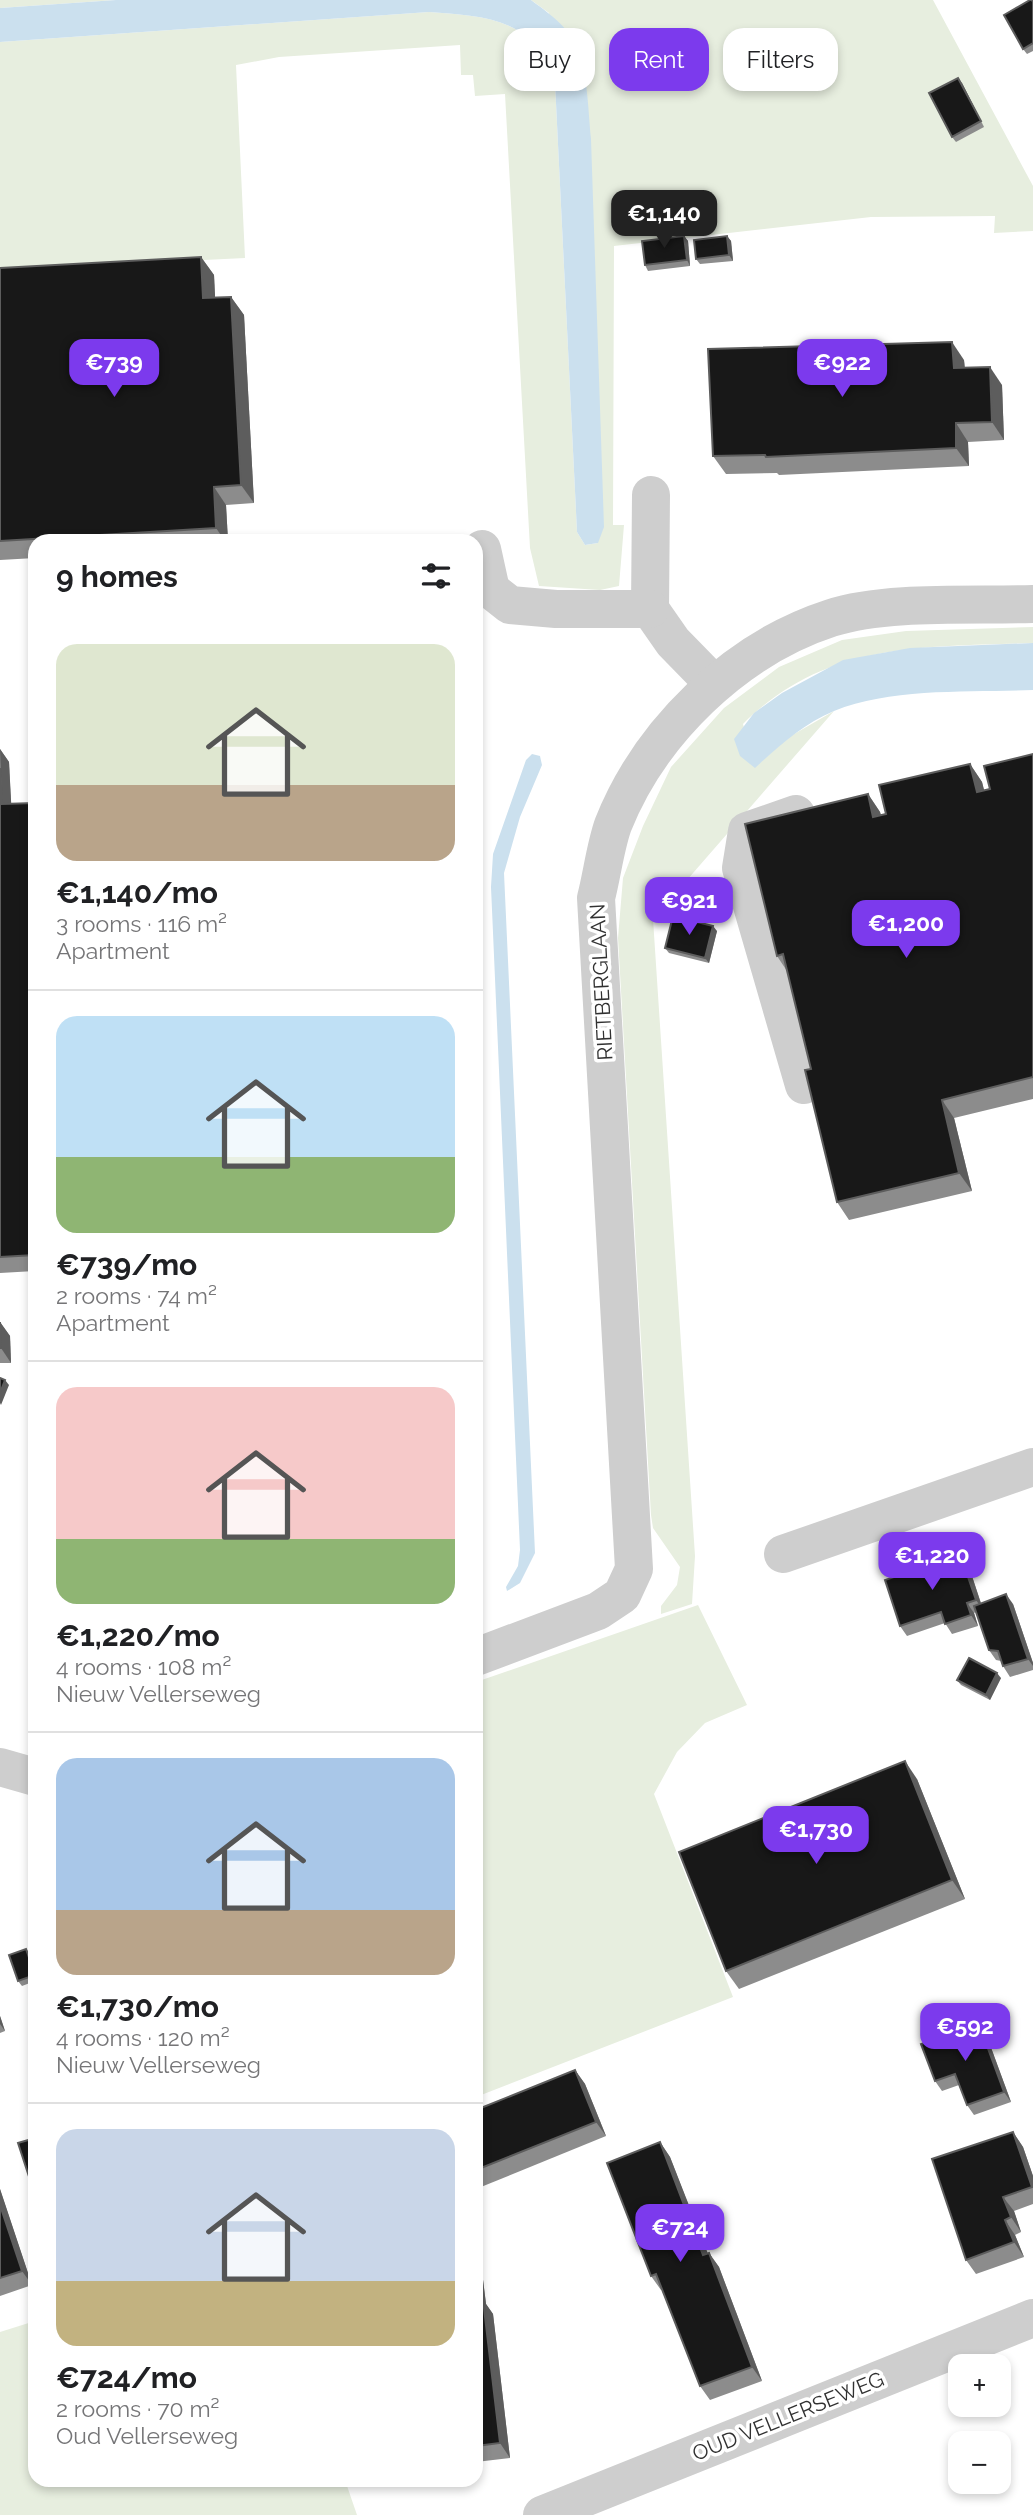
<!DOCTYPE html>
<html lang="en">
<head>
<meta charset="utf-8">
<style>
	:root { --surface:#fff; --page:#f6f6f6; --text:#202124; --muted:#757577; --line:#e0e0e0; --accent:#7c3aed }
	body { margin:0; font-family:Raleway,sans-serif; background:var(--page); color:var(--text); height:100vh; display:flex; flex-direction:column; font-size:26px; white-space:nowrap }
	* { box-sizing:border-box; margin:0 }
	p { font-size:23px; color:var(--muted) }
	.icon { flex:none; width:38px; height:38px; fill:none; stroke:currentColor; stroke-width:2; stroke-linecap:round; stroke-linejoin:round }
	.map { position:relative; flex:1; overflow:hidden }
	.drawer { position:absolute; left:28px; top:534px; width:455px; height:1953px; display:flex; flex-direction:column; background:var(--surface); border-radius:21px; box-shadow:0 4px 10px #0003 }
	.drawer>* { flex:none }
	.hud { position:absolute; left:504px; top:28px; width:424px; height:63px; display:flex; gap:14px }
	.tools { position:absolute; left:948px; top:2354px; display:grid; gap:14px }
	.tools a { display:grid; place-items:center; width:63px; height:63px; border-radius:14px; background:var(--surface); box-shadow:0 4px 10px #0003; font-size:35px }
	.price { position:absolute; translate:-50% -60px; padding:0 16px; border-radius:14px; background:var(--accent); color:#fff; font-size:23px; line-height:46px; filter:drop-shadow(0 2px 4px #0008) }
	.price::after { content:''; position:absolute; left:50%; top:42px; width:21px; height:16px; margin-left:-10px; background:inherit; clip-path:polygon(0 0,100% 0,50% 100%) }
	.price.selected { background:#222; color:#fff }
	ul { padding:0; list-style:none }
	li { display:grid; align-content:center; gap:14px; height:371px; padding:0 28px }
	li+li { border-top:2px solid var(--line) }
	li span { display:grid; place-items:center; height:217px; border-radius:21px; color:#555 }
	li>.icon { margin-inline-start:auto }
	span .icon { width:126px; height:126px; fill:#fffc; stroke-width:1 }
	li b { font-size:30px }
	h2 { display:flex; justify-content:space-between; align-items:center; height:84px; padding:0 28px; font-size:30px }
	.tag { padding:0 24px; border-radius:21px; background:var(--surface); box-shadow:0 4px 10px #0003; font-size:24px; line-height:63px }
	.tag.selected { background:var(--accent); color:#fff }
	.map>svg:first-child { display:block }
	.green { fill:#e7eedf }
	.water { fill:#cbe0ee }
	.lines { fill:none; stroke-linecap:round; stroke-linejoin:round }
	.minor { stroke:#cecece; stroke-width:38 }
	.wall { fill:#8c8c8c }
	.shaded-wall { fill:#5d5d5d }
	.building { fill:#181818; stroke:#5d5d5d; stroke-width:2 }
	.labels { text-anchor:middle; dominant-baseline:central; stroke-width:7; stroke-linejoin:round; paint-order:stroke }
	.street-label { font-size:21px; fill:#313131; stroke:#fff }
</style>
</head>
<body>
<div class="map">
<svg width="1033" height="2515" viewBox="0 0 1033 2515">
	<rect width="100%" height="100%" fill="#fff"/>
	<g class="green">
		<path d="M0,0H116L0,8Z"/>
		<path d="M531,0H933L1033,186V231L994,233L995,216L871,217L614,246L613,525H624L619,586L600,590L539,586L530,548L505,94L475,96L473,75H461L460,45L279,57L236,65L245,258L0,270V42L429,12C468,15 518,16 542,53C548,61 551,73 555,83L577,532L585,545L598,543L549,13Z"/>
		<path d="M1033,627V643C925,647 826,641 743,724L755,767L789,737L834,711L653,919L695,1556L692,1604L661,1614V1606L677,1585L680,1567L653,1528L651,1515L618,938L623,878L643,826L671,767L724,708L779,667L842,640L906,631Z"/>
		<path d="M698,1605L747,1705L705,1723L677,1752L654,1794L733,1997L476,2097V1682Z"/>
		<path d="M35,2321V2480H345L357,2515H0V2332Z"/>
	</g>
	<g class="water">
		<path d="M116,0H531C546,11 570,28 577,47C588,75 588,109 591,139L604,527L598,543L585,545L577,532L555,83C551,73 548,62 542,53C518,16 468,15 429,12L0,42V8Z"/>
		<path d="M1033,643V690C969,693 894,687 834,711C803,724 779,746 755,768L740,756L734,739L754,713L782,693L843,660L910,648Z"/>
		<path d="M532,754L540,756L542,765L520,817L504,873L535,1553L520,1583L507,1591L506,1587L518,1566L520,1550L491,887L493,854L526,760Z"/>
	</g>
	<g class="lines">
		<g class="minor">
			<path d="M651,495L650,609L673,642L714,684"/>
			<path d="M482,549L491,590L510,605L556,609H650"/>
			<path d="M796,814L747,831L741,868L804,1085"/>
			<path d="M783,1554L1033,1467"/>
			<path d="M476,1657L598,1611L622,1595L634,1569L596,898C602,875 605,848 613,825C650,732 735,649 831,618C886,600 974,606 1033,604"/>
			<path d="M0,1767L35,1777"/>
			<path d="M542,2515L1033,2318"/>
		</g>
	</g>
	<g class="wall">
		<path d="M1033,2V51L1027,54L1023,49Z"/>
		<path d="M962,83L984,127L956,142L952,137Z"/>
		<path d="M684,236L688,241L690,266L648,271L645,265Z"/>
		<path d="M727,236L731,241L733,261L700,264L696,259Z"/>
		<path d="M201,257L214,275L215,297H231L244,315L254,503L226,505L228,541H35V558L0,560V268Z"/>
		<path d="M964,360L965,368L1002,385L1004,440L968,442L969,466L779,475L777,473L726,474L713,456Z"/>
		<path d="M0,749L9,762L11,804L35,803V1271L0,1273Z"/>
		<path d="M1033,754V1099L954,1118L972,1191L849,1220L837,1202L811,1069L787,971L777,956L868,794L880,812L881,815L886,814L970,764L982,782L984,790L990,789Z"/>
		<path d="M717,931L709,963L669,953L665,948Z"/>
		<path d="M0,1322L10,1336L11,1363H0Z"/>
		<path d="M968,1564L981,1603L1013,1604L1033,1663V1670L1010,1677L1003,1666L1001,1661L996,1660L989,1650L976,1612L974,1613L978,1626L952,1634L945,1623L907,1636L900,1626Z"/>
		<path d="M1001,1678L990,1700L961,1685L957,1680Z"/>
		<path d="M917,1779L965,1899L739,1989L726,1971Z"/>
		<path d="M26,1949L30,1954L35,1968V1981L22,1986L18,1981Z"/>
		<path d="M0,2016L5,2031L0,2033Z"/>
		<path d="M986,2034L1011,2102L974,2115L967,2105L959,2085L942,2091L935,2081Z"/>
		<path d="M575,2070L585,2084L606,2136L476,2189V2110Z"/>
		<path d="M1013,2132L1023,2147L1033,2176V2204L1014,2211L1021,2232L1015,2235L1024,2257L976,2274L966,2260Z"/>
		<path d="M660,2142L670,2157L707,2253H709L719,2267L762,2381L710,2400L700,2386L662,2290H661L651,2276Z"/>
		<path d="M0,2189L32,2285L0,2296Z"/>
		<path d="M476,2223L486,2304L493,2314L510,2458L476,2462Z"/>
	</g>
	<g class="shaded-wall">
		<path d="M958,78L962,83L984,127L981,121Z"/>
		<path d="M684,236L688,241L690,266L687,260Z"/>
		<path d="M727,236L731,241L733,261L729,255Z"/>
		<path d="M201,257L214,275L216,316L203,298Z"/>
		<path d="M231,297L244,315L254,503L241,485Z"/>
		<path d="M952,342L964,360L966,386L954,368Z"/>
		<path d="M990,367L1002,385L1004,440L992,422Z"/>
		<path d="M956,423L968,442L969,466L956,448Z"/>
		<path d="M214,487L226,505L228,541H225L216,528Z"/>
		<path d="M0,749L9,762L12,819L2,804Z"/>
		<path d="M970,764L982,782L989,810L977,792Z"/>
		<path d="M868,794L880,812L886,835L873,817Z"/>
		<path d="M713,926L717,931L709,963L705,958Z"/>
		<path d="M942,1100L954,1118L972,1191L959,1173Z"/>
		<path d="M0,1322L10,1336L11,1363L1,1348Z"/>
		<path d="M5,1380L9,1385L1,1405L0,1403V1393Z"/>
		<path d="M960,1554L968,1564L983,1610L976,1600Z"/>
		<path d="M1006,1594L1013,1604L1033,1663V1666L1028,1659Z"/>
		<path d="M967,1603L974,1613L978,1626L971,1615Z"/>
		<path d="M997,1673L1001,1678L990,1700L986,1695Z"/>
		<path d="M905,1761L917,1779L965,1899L952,1880Z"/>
		<path d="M26,1949L30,1954L35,1968V1973Z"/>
		<path d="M0,2016L5,2031L0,2024Z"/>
		<path d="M979,2024L986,2034L1011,2102L1004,2092Z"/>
		<path d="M575,2070L585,2084L606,2136L596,2122Z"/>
		<path d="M1013,2132L1023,2147L1033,2176V2188Z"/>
		<path d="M660,2142L670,2157L714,2269L703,2255Z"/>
		<path d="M0,2189L32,2285L22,2271L0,2205Z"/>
		<path d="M1003,2197L1014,2211L1021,2232L1011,2217Z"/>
		<path d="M1005,2220L1015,2235L1024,2257L1014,2242Z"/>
		<path d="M476,2223L486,2304L493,2314L510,2458L500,2443L477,2300Z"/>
		<path d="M709,2253L719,2267L762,2381L752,2367Z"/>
	</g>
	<g class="building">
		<path d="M1030,0H1032L1033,2V43L1023,49L1004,15Z"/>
		<path d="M958,78L981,121L952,137L929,93Z"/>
		<path d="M684,236L687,260L645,265L642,241Z"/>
		<path d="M727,236L729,255L696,259L694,240Z"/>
		<path d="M201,257L203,298L231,297L241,485L214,487L216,528L0,541V268Z"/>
		<path d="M952,342L954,368L990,367L992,422L956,423V448L766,457L765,455L713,456L708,349Z"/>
		<path d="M1033,754V1077L942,1100L959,1173L837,1202L805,1070L811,1069L783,954L777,956L745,824L868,794L873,817L886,814L879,785L970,764L977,792L990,789L984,766Z"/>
		<path d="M0,768L2,804L35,803V1255L0,1257Z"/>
		<path d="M673,916L713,926L705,958L665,948Z"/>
		<path d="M0,1322L1,1348H0Z"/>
		<path d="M0,1378L5,1380L0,1393Z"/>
		<path d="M960,1554L976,1600L967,1603L971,1615L945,1624L941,1612L900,1626L885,1580Z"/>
		<path d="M1006,1594L1028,1659L1003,1666L998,1651L989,1650L974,1606Z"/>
		<path d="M969,1658L997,1673L986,1695L957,1680Z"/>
		<path d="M905,1761L952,1880L726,1971L679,1852Z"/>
		<path d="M26,1949L35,1975L18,1981L9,1955Z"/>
		<path d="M979,2024L1004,2092L967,2105L955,2074L935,2081L921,2044Z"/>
		<path d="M35,2044V2057L31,2045Z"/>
		<path d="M575,2070L596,2122L476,2170V2110Z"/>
		<path d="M1013,2132L1032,2187L1003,2197L1011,2217L1005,2220L1014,2242L966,2260L932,2159Z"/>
		<path d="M35,2138V2191L34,2192L18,2143Z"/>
		<path d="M660,2142L703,2255L709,2253L752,2367L700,2386L656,2274L651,2276L607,2163Z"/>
		<path d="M0,2205L22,2271L0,2278Z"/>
		<path d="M476,2295L477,2300H483L500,2443L476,2446Z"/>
	</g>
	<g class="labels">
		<g class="street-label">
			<text transform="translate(601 982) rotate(-93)">RIETBERGLAAN</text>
			<text transform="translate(788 2416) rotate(-22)">OUD VELLERSEWEG</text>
		</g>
	</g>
</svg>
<div class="tools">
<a>+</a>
<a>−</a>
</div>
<b class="price selected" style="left:664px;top:250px">€1,140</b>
<b class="price" style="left:114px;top:399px">€739</b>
<b class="price" style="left:842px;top:399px">€922</b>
<b class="price" style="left:689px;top:937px">€921</b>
<b class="price" style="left:906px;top:960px">€1,200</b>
<b class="price" style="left:932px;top:1592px">€1,220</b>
<b class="price" style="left:816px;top:1866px">€1,730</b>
<b class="price" style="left:965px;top:2063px">€592</b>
<b class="price" style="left:680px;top:2264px">€724</b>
<div class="hud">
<a class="tag">Buy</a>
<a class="tag selected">Rent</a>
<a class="tag">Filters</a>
</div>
<section class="drawer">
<h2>9 homes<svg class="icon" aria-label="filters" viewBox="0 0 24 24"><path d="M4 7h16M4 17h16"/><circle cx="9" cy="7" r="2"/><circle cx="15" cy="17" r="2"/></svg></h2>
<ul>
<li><span style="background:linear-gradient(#dfe7d0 65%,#b9a48a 0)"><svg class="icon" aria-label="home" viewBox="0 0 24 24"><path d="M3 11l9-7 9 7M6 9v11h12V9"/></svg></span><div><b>€1,140/mo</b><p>3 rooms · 116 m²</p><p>Apartment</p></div></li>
<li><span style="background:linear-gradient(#bfe0f5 65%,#8fb573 0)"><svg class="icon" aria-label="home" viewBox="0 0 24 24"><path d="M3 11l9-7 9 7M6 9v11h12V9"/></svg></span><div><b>€739/mo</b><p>2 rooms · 74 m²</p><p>Apartment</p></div></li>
<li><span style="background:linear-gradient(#f6c9c9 70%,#8fb573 0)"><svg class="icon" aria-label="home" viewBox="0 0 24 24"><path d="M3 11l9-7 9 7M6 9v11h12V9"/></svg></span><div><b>€1,220/mo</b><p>4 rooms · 108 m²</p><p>Nieuw Vellerseweg</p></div></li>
<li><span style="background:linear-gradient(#a9c7e8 70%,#b9a48a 0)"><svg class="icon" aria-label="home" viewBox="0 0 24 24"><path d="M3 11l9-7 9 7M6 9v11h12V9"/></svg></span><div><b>€1,730/mo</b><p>4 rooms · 120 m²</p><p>Nieuw Vellerseweg</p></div></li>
<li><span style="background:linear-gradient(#c9d6e8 70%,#c2b280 0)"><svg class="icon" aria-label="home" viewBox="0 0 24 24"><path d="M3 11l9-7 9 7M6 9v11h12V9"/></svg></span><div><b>€724/mo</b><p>2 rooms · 70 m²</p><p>Oud Vellerseweg</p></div></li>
</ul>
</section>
</div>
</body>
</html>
